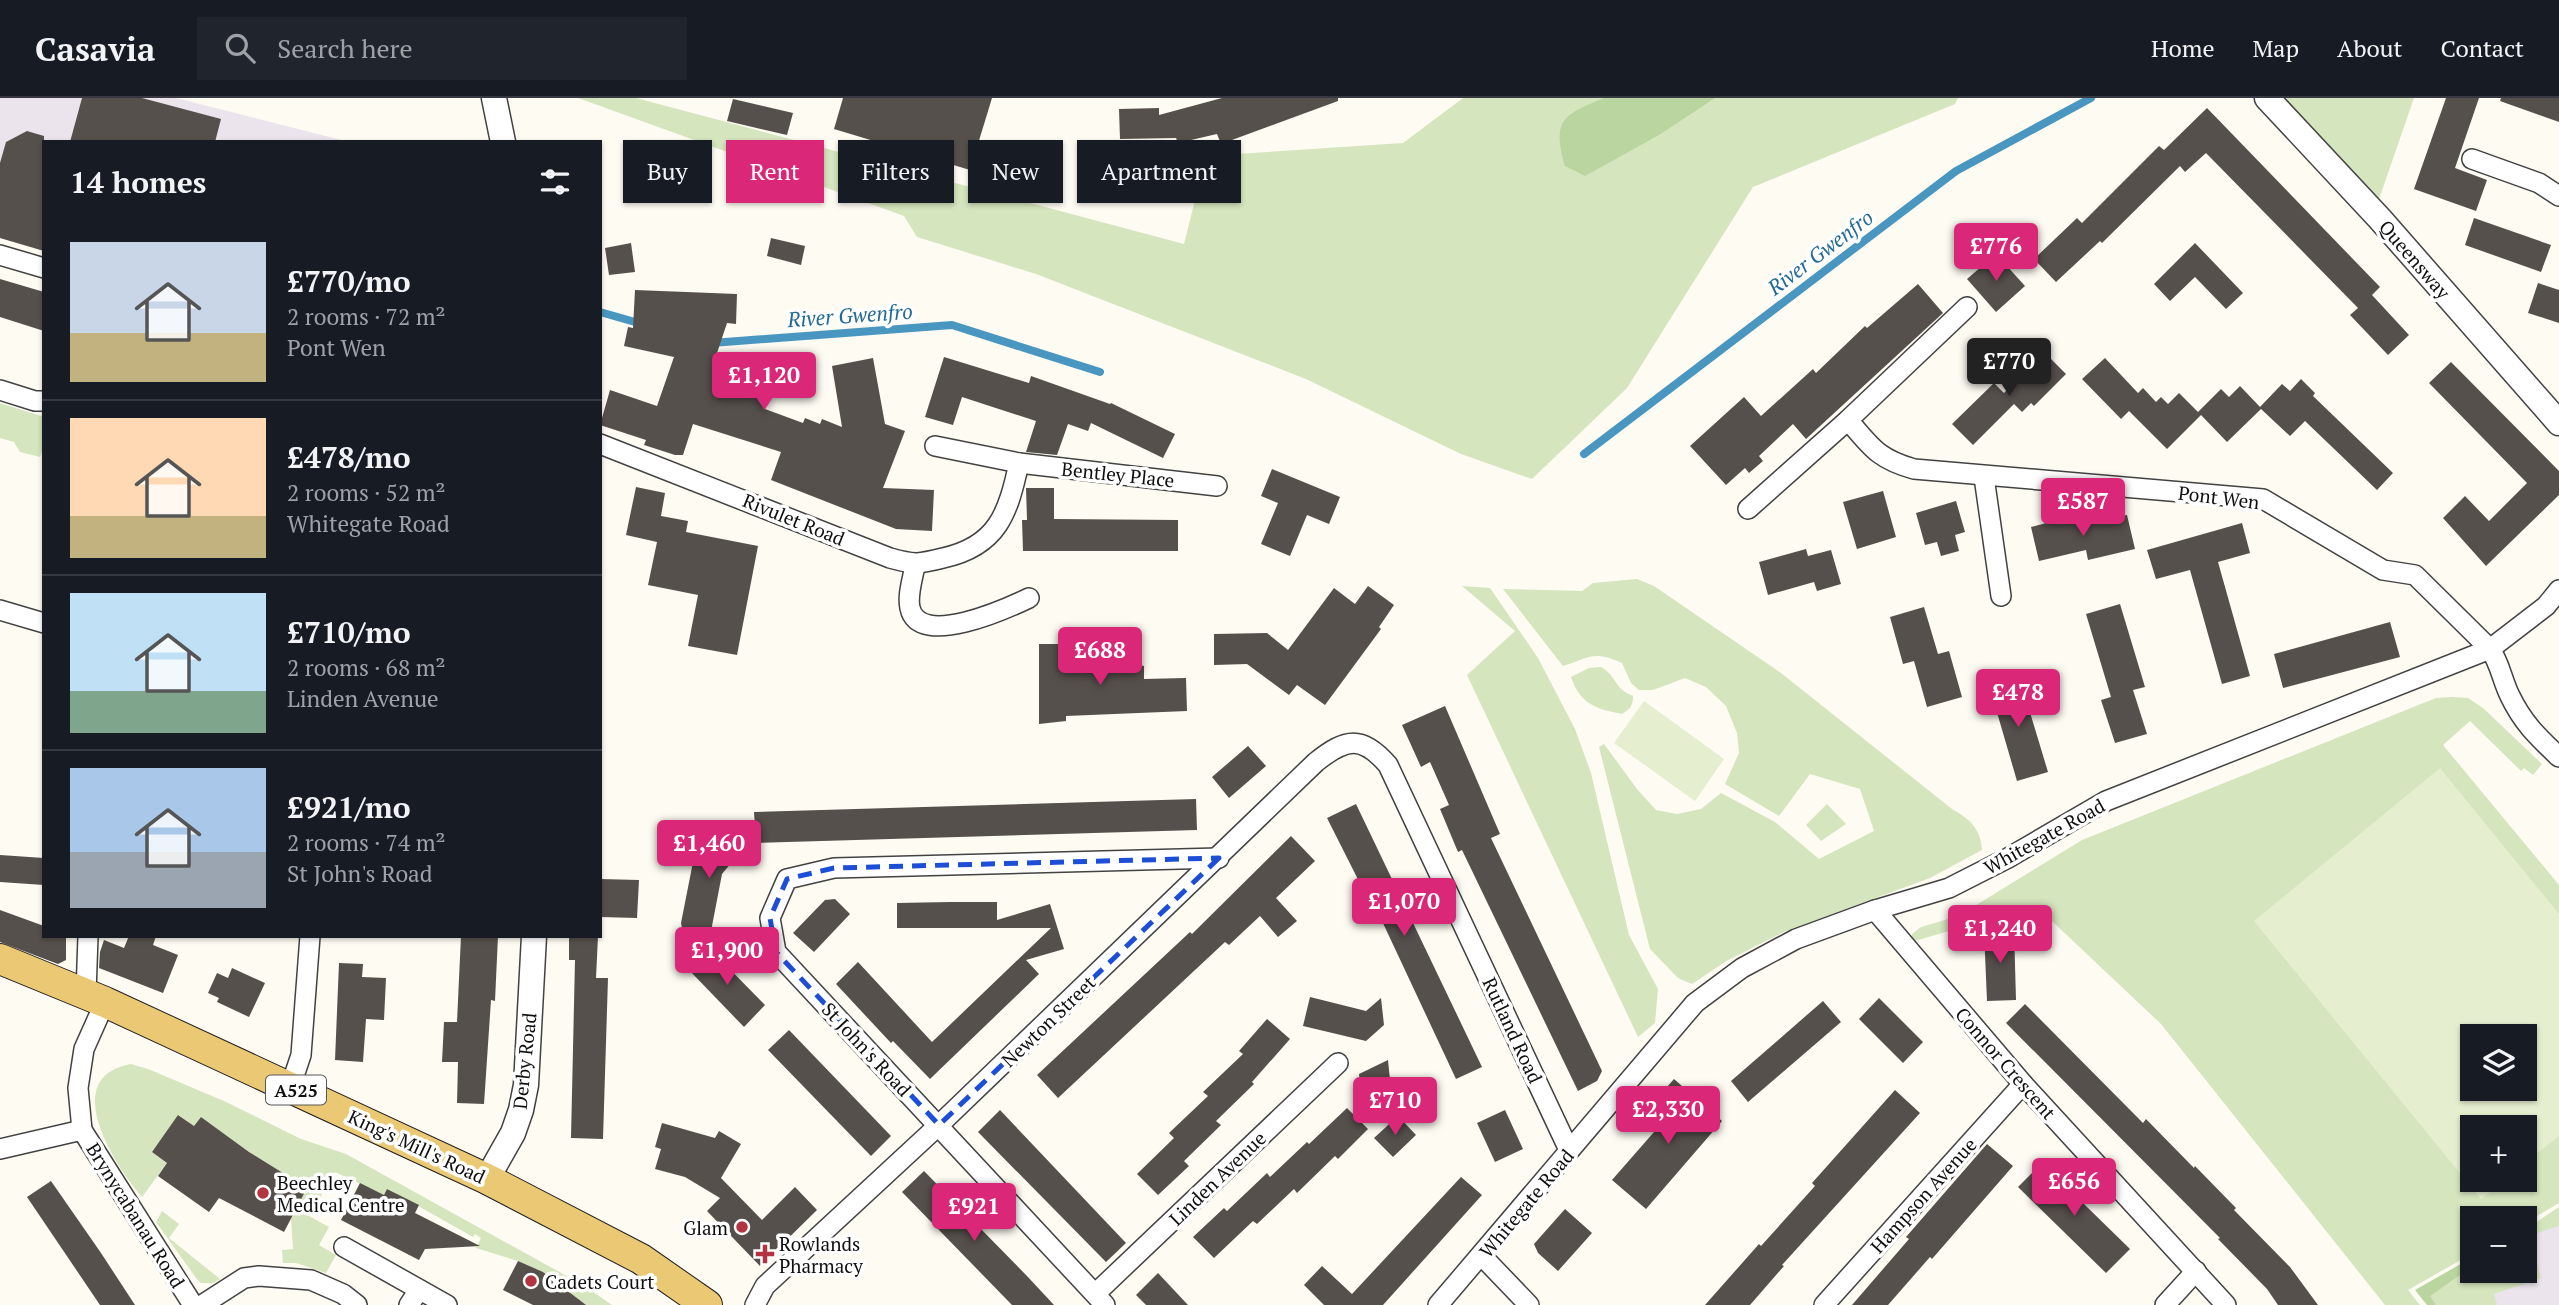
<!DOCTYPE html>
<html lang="en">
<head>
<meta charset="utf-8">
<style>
	:root { --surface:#171b24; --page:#20242c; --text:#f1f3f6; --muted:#9ea1a6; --line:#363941; --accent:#db2777 }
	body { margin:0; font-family:"PT Serif",serif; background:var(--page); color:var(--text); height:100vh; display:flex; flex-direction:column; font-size:26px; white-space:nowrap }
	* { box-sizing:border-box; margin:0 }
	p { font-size:23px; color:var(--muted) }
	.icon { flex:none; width:38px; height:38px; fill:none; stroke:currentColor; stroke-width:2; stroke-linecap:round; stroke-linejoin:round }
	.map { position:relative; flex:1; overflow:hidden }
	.panel { position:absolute; left:42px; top:42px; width:560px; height:798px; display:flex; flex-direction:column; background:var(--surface); border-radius:0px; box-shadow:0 2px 5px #0004 }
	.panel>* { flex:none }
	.banner { position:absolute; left:623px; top:42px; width:665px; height:63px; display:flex; gap:14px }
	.buttons { position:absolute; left:2460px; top:926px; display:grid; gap:14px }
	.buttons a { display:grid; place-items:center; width:77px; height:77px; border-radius:0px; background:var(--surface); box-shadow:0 2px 5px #0004; font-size:35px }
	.price { position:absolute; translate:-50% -60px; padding:0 16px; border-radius:7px; background:var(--accent); color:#fff; font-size:23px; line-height:46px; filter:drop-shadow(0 2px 4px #0008) }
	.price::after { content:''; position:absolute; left:50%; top:42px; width:21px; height:16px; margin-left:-10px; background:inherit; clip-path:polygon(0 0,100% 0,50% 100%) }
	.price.current { background:#222; color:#fff }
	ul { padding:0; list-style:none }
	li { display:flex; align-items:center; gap:21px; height:175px; padding:0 28px }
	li+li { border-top:2px solid var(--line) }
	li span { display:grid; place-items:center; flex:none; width:196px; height:140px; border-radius:0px; color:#555 }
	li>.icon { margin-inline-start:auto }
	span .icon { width:84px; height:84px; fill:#fffc; stroke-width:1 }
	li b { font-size:30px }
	h2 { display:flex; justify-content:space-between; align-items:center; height:84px; padding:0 28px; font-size:30px }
	.tag { padding:0 24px; border-radius:0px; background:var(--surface); box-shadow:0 2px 5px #0004; font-size:24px; line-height:63px }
	.tag.current { background:var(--accent); color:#fff }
	header { display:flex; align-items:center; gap:42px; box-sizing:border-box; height:98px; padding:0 35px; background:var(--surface); border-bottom:2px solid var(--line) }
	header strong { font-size:33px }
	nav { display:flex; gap:38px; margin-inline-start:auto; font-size:24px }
	.search { width:490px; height:63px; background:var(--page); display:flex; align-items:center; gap:18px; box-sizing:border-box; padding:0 24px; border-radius:0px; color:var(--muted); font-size:26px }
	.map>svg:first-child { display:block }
	.industrial { fill:#ebe4ec }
	.green { fill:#d5e5be; fill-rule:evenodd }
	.forest { fill:#bad59f }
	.pitch { fill:#e5eecf; fill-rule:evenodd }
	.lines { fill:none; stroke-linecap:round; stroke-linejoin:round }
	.stream { stroke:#4997c0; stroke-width:8 }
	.building { fill:#56504c }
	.minor-casing { stroke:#424242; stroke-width:22 }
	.tertiary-casing { stroke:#424242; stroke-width:27 }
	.primary-casing { stroke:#202020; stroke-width:32 }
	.minor { stroke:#fff; stroke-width:19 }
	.tertiary { stroke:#fff; stroke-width:24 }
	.primary { stroke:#ebc874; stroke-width:30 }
	.marked { fill:none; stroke:#1d4ed8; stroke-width:5; stroke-dasharray:14 9; stroke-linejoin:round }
	.poi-dot { fill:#b23441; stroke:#fff; stroke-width:2.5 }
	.labels { text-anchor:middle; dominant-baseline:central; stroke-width:7; stroke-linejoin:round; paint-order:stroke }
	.shield { fill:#fff; stroke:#575757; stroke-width:2 }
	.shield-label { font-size:18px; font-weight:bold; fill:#0f0f0f }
	.street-label { font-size:19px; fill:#0f0f0f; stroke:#fff }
	.poi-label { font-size:19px; fill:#0f0f0f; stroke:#fff; text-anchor:start }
	.water-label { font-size:21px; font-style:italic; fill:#236a95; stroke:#fff }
</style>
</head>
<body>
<header>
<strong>Casavia</strong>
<div class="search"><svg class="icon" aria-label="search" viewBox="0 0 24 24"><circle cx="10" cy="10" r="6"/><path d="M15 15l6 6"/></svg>Search here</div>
<nav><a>Home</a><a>Map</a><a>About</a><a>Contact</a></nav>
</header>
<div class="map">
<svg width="2559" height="1207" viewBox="0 0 2559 1207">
	<rect width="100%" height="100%" fill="#fefbf2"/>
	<g class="industrial">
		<path d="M0,0H176L349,44H44V153L0,140Z"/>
		<path d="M2559,1109V1207H2436L2473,1168V1172H2525V1132Z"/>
	</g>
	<g class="green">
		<path d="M578,0H636L1184,146L1206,58L1403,45L1463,0H1958L1955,6L1753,89L1627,290L1532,381L1461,356L1306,281L1036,176L917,139L904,118Z"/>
		<path d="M2283,0H2414L2378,104Z"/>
		<path d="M0,305L44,319V348L40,359L20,354L14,344L0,340Z"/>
		<path d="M1637,481L1654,488L1781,575L1952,711C1970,721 1981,731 1982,752L1930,780L1786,833L1728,862L1692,886L1678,880L1650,851L1599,649L1604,646L1637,691L1656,712L1677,716L1701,711L1721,695L1775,724L1819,761L1874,733L1860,691L1810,676L1779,718L1725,686L1739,655L1737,635L1726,608L1706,589L1685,580L1653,592H1639L1631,585L1622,565C1592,552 1591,560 1563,568L1503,491L1582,493L1593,485Z"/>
		<path d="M1462,488L1490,490L1538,560L1575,631L1591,675L1629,837L1658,891L1655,925L1638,939L1467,577L1515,533Z"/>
		<path d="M1601,569C1617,578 1614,591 1633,598C1633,608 1630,611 1622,616C1596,611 1580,606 1571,579L1589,570Z"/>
		<path d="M2452,599L2468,600L2483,610L2542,666L2533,677L2524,670L2521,673L2470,623L2443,647L2559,787V1105L2525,1125V1120H2473V1155L2408,1192L2420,1207H2385L2161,926L2036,808L1911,844L1912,836L1921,829L1945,822L1973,809L2082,742L2436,600ZM2473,938H2525V990H2473ZM2473,1029H2525V1082H2473Z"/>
		<path d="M1827,706L1846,726L1821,743L1806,727Z"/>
		<path d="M131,966L148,971L224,1003L301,1041L346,1056L583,1187L612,1207H580L578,1201L543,1174L518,1163L476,1150L481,1140L475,1136L473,1139L388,1091L384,1097L335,1074L309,1118L329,1129L319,1147L336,1157L326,1175L296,1165H283L282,1152L293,1151L291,1121L307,1090L249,1054L201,1019L194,1028L179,1017L152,1054L167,1065L142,1099C114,1067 58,979 131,966Z"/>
		<path d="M2559,1109V1128L2534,1136L2530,1141L2541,1180L2494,1196L2497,1207H2436L2429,1198L2473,1168V1172H2525V1132Z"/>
		<path d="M162,1113L179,1126L169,1140L220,1181L213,1185H201L196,1180L156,1124Z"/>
	</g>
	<g class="forest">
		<path d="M1604,0H1715L1659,37L1585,78L1565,68C1552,21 1563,17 1604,0Z"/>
		<path d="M2473,1159V1168L2430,1198L2436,1207H2427L2415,1192Z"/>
	</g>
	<g class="pitch">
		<path d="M1644,603L1724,661L1695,703L1614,645Z"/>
		<path d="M2440,670L2559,816V1038L2525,1065V1029H2473V1082H2505L2481,1101L2254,823ZM2473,938H2525V990H2473Z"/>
	</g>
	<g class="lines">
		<g class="stream">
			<path d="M600,214L642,226"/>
			<path d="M712,245L952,227L1100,274"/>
			<path d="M1584,356L1956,73L2091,0"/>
		</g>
	</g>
	<g class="building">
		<path d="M82,0H142L221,21L215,44H70Z"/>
		<path d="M843,0H992L970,72L834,31Z"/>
		<path d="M1222,0H1338V3L1221,46L1217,36L1178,45L1176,40L1120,41L1119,11L1159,10V17Z"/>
		<path d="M2446,0H2479L2455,70L2487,82L2476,113L2414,91Z"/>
		<path d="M2501,0H2559V24L2500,3Z"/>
		<path d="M733,1L793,15L787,37L727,23Z"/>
		<path d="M2207,10L2380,189L2372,197L2409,237L2388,257L2350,217L2358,210L2206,55L2185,74L2180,68L2102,145L2100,143L2056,184L2034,161L2077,120L2082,125L2159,48L2164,52Z"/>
		<path d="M27,33L44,38V153L0,140V65L6,44Z"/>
		<path d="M2474,120L2551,147L2541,174L2465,147Z"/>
		<path d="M771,140L805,148L801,167L767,158Z"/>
		<path d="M631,145L635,174L609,177L605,150Z"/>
		<path d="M2195,145L2243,195L2226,211L2195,179L2170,203L2154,186Z"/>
		<path d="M1996,156L2025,188L1996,214L1967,181Z"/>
		<path d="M0,181L44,194V233L0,219Z"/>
		<path d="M2538,185L2559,192V225L2528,215Z"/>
		<path d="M1918,186L1943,215L1806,341L1793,326L1759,358L1763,363L1749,375L1745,370L1726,387L1690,348L1744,299L1761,318L1813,271L1816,275L1865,228L1867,230Z"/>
		<path d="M635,192L737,196L736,226L727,225L716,258L776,277L765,311L803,325L805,320L820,326L822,321L842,329L832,268L873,260L885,326L905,333L883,390L934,392L932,433L896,431L771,382L781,354L693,326L683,357H675L644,347L646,342L600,327L610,292L657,308L674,259L624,248L628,229L633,230Z"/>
		<path d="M2044,254L2066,276L2034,308L2031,305L2022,314L2014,306L1973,347L1952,326L1994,285L2004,295Z"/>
		<path d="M944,259L1029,285L1031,278L1110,306L1111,305L1175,336L1163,360L1091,325L1088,333L1068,326L1057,357L1026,354L1036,323L962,299L953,327L925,319Z"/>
		<path d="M2105,260L2138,295L2143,290L2156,304L2161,299L2168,306L2179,295L2198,314L2221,291L2229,299L2240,288L2260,309L2282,286L2290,293L2301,281L2315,295L2313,298L2393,375L2377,392L2305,323L2290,338L2261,311L2227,344L2201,317L2167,351L2129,313L2121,321L2082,281Z"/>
		<path d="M2451,264L2559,373V397L2486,468L2443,420L2465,398L2489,423L2527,385L2429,285Z"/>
		<path d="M1272,371L1340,399L1329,426L1307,417L1290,458L1261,446L1278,405L1261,398Z"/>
		<path d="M636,389L665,395L661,418L688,423L686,434L758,448L737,557L688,548L698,497L648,487L657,444L626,437Z"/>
		<path d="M1026,390H1054V421L1178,422V453H1023L1022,422H1027Z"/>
		<path d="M1883,393L1896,439L1857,451L1843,404Z"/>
		<path d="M1956,403L1965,434L1955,437L1959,453L1941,458L1937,444L1925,447L1916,415Z"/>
		<path d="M2077,417L2080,427L2127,417L2135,451L2088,462L2086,452L2039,463L2031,429Z"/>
		<path d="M2242,425L2250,455L2218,464L2250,578L2222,586L2190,472L2156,481L2147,452Z"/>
		<path d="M1806,451L1808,458L1831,452L1841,486L1817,493L1814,484L1768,497L1759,464Z"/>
		<path d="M1368,488L1394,507L1379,529L1381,531L1325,607L1297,587L1289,597L1247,566L1214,567V536L1267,535L1288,552L1334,490L1355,506Z"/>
		<path d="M2120,506L2145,589L2133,592L2147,636L2115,645L2101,602L2111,599L2086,516Z"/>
		<path d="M1924,509L1938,556L1949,553L1962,599L1927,609L1914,563L1903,566L1890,519Z"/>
		<path d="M2390,524L2400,559L2283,590L2274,556Z"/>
		<path d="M1039,546H1065V551L1144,568V581L1186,580L1187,613L1066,618V623L1039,626Z"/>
		<path d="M2019,578L2048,674L2017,683L1989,587Z"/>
		<path d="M1445,608L1500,736L1491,740L1602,973L1597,983L1578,993L1462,752L1458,754L1440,711L1449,707L1430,664L1421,669L1402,627Z"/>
		<path d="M1248,648L1266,668L1229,700L1212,679Z"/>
		<path d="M1196,701L1197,732L756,745L754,714Z"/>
		<path d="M1356,706L1482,969L1456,981L1382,823L1380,825L1327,720Z"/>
		<path d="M725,723L750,742L722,776L712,828L713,836L684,841L681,825L693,764Z"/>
		<path d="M1291,738L1315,763L1276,800L1297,823L1278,839L1260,818L1229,847L1225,844L1058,1000L1037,977L1190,834L1192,836Z"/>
		<path d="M0,757L44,760V787L0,784Z"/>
		<path d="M600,781L639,782L637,820L600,819Z"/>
		<path d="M835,801L850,816L814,854L793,835L825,802Z"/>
		<path d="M950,804H997V822L1050,806L1064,851L1026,862L1039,876L930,981L893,943L891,945L836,886L858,864L932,944L1051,830H897V805Z"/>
		<path d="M0,812L44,828V838H66V862L58,866L0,844Z"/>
		<path d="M2014,832L2016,902L1987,903L1984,833Z"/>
		<path d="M129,838H156L153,847L178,857L163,895L99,870L100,854L104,842L124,850Z"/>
		<path d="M461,838H498L495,903L491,902L484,1006L457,1005L458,964H442L444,924H457Z"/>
		<path d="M569,838H598L596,880H608L603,1041L571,1040L575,862H569Z"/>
		<path d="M709,850L765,907L744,929L688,871Z"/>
		<path d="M339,865L363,866L362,879L386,880L384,922L366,921L363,964L335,962Z"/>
		<path d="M232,870L265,885L249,919L217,904L219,900L208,895L217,875L228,880Z"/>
		<path d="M1310,899L1366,913L1381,900L1384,927L1366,943L1303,928Z"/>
		<path d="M1879,900L1923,944L1903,965L1859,921Z"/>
		<path d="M1823,903L1841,924L1748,1004L1731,983Z"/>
		<path d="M2025,906L2143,1025L2146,1021L2194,1070L2195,1068L2236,1110L2234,1112L2290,1169L2318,1207H2278L2267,1191L2218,1141L2220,1140L2006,925Z"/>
		<path d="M1267,921L1290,941L1252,984L1254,986L1216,1023L1221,1027L1184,1063L1189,1068L1158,1097L1137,1076L1174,1040L1169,1035L1208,998L1203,994L1243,956L1239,953Z"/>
		<path d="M789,932L891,1038L871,1058L768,952Z"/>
		<path d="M1388,962L1391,992L1361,995L1359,976Z"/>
		<path d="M1674,981L1722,1023L1646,1111L1612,1082L1675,1010L1660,997Z"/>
		<path d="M1895,992L1920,1015L1782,1167L1784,1168L1750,1207H1705L1759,1146L1761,1148L1815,1088L1812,1085Z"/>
		<path d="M1347,1010L1368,1031L1338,1061L1335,1058L1297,1095L1294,1091L1257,1126L1253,1123L1214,1160L1193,1139L1224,1110L1227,1113L1267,1075L1270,1079L1307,1044L1309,1046Z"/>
		<path d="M1000,1012L1126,1145L1106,1164L978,1034Z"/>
		<path d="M1505,1012L1523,1051L1495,1064L1477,1025Z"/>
		<path d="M178,1017L194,1028L201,1019L249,1054L307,1090L284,1134L219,1100L209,1114L158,1078L167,1065L152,1054Z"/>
		<path d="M1398,1018L1416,1037L1393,1059L1374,1040Z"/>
		<path d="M662,1025L715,1040L719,1033L741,1046L721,1080L762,1122L795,1089L817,1112L760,1168L707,1113L720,1100L685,1079L655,1071L661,1051L655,1049Z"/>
		<path d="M1987,1046L2013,1068L1932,1161L1930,1159L1888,1207H1852L1909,1141L1906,1139Z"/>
		<path d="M2042,1065L2130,1151L2106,1175L2018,1089Z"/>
		<path d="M924,1073L1027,1178L1054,1207H1012L902,1094Z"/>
		<path d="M1461,1079L1482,1097L1383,1207H1324L1304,1187L1322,1168L1352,1196Z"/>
		<path d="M51,1083L101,1155L135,1207H100L27,1099Z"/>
		<path d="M360,1085L384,1097L387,1091L419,1107L415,1115L480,1148L425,1151L419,1162L341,1122Z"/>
		<path d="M1565,1111L1592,1135L1558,1173L1538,1155L1534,1146Z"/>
		<path d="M518,1163L543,1174L586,1207H533L503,1192Z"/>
		<path d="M1158,1175L1188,1207H1146L1136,1197Z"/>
	</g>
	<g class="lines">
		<g class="minor-casing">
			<g id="minor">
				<path d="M2472,61L2539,85L2559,98"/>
				<path d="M0,157L44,170"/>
				<path d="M1967,209L1848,322C1871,349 1878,361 1914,371L2263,401L2383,472L2415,477L2490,551C2500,565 2502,582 2510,598C2523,625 2537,638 2559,659"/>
				<path d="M0,292L35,303H44"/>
				<path d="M600,346L890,460C915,467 919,466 943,460C998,448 1008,415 1019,365L1217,388"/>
				<path d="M935,348L1019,365"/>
				<path d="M1984,379L2001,498"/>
				<path d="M1748,411L1848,322"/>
				<path d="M915,467C913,480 907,497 910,510C919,551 1008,510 1029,500"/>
				<path d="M0,512L44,525"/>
				<path d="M1875,812L2023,986L2226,1207"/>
				<path d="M86,896L88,838"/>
				<path d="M105,904L84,951L78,990L82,1032L193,1207"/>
				<path d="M290,990L301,957L310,838"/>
				<path d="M0,1051L82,1032"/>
				<path d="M344,1149L447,1207"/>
				<path d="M1482,1158L1529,1207"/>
				<path d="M1095,1196L1338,965"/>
				<path d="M202,1207L244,1180L259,1178L311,1182L343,1196L357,1207"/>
				<path d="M409,1207L419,1192"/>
				<path d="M755,1207L765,1188L939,1027L1316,664C1346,640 1362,637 1388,667L1569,1052"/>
				<path d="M1105,1207L776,854L770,820L787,781L834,770L1219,760"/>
				<path d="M1438,1207L1695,905L1742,870L1796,841L1875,812L1949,790L2008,760L2106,703L2490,551L2546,508L2559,492"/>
				<path d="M1824,1207L2023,986"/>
				<path d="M2165,1207L2196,1173"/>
			</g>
		</g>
		<g class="tertiary-casing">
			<g id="tertiary">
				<path d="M494,0L503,44"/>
				<path d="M2267,0L2380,121L2559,325"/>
				<path d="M487,1081L513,1035L521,1012L526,987L534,838"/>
			</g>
		</g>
		<g class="primary-casing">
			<path id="primary" d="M0,861L105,904L487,1081L641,1161L707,1207"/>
		</g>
		<use href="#minor" class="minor"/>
		<use href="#tertiary" class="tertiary"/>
		<use href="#primary" class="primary"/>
	</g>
	<path class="marked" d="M1219,760L939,1027L776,854L770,820L787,781L834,770Z"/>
	<g class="poi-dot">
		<circle cx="263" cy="1095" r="7"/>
		<circle cx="742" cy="1129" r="7"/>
		<path d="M761.5 1145.5h7v7h7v7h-7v7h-7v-7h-7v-7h7z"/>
		<circle cx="531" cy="1183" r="7"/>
	</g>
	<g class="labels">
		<rect class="shield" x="266" y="977.5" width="60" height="29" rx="5"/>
		<g class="shield-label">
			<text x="296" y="992">A525</text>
		</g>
		<g class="street-label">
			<text transform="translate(2415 161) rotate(49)">Queensway</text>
			<text transform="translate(1118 376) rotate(6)">Bentley Place</text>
			<text transform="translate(2219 399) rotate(7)">Pont Wen</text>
			<text transform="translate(794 421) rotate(22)">Rivulet Road</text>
			<text transform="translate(2044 738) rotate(-29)">Whitegate Road</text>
			<text transform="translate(1048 923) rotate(-44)">Newton Street</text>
			<text transform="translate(1513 932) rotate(65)">Rutland Road</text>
			<text transform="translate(867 951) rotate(47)">St John's Road</text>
			<text transform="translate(524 963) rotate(-84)">Derby Road</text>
			<text transform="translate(2006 965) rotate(49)">Connor Crescent</text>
			<text transform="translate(417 1048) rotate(25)">King's Mill's Road</text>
			<text transform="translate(1217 1080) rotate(-44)">Linden Avenue</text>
			<text transform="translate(1923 1097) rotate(-48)">Hampson Avenue</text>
			<text transform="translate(1526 1105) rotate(-50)">Whitegate Road</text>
			<text transform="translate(136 1117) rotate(58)">Brynycabanau Road</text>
		</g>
		<g class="poi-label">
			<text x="277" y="1084">Beechley<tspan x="277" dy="22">Medical Centre</tspan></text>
			<text x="728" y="1129" text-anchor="end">Glam</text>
			<text x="779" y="1145">Rowlands<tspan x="779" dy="22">Pharmacy</tspan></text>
			<text x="545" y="1183">Cadets Court</text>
		</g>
		<g class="water-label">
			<text transform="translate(1820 154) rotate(-37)">River Gwenfro</text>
			<text transform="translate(850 217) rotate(-4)">River Gwenfro</text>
		</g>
	</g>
</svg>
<div class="buttons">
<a><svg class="icon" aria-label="layers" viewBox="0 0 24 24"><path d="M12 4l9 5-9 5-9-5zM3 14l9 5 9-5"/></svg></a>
<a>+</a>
<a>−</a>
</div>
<b class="price" style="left:1996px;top:185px">£776</b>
<b class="price current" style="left:2009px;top:300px">£770</b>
<b class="price" style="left:764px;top:314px">£1,120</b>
<b class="price" style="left:2083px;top:440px">£587</b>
<b class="price" style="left:1100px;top:589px">£688</b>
<b class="price" style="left:2018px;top:631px">£478</b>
<b class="price" style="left:709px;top:782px">£1,460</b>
<b class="price" style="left:1404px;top:840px">£1,070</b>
<b class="price" style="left:2000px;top:867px">£1,240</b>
<b class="price" style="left:727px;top:889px">£1,900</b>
<b class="price" style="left:1395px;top:1039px">£710</b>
<b class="price" style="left:1668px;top:1048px">£2,330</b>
<b class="price" style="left:2074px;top:1120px">£656</b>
<b class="price" style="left:974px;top:1145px">£921</b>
<div class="banner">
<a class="tag">Buy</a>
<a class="tag current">Rent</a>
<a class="tag">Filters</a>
<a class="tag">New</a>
<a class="tag">Apartment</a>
</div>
<section class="panel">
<h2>14 homes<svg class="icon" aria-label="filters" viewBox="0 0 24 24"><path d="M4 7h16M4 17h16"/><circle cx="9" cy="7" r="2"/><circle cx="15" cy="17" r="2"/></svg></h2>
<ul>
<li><span style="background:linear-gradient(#c9d6e8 65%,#c2b280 0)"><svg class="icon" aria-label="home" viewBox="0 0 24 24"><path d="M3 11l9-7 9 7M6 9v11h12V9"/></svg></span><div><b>£770/mo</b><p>2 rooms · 72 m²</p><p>Pont Wen</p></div></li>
<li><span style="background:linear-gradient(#ffd9b3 70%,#c2b280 0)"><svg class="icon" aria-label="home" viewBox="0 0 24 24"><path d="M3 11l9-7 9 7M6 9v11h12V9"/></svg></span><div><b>£478/mo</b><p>2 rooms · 52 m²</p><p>Whitegate Road</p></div></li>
<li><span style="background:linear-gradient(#bfe0f5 70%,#7fa58c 0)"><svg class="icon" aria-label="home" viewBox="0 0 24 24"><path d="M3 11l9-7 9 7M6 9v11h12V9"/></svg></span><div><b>£710/mo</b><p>2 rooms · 68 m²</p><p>Linden Avenue</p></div></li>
<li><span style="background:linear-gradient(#a9c7e8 60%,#9aa5b1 0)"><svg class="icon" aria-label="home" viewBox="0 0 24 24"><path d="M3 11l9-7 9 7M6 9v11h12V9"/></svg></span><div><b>£921/mo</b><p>2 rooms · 74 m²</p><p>St John's Road</p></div></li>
</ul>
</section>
</div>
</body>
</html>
